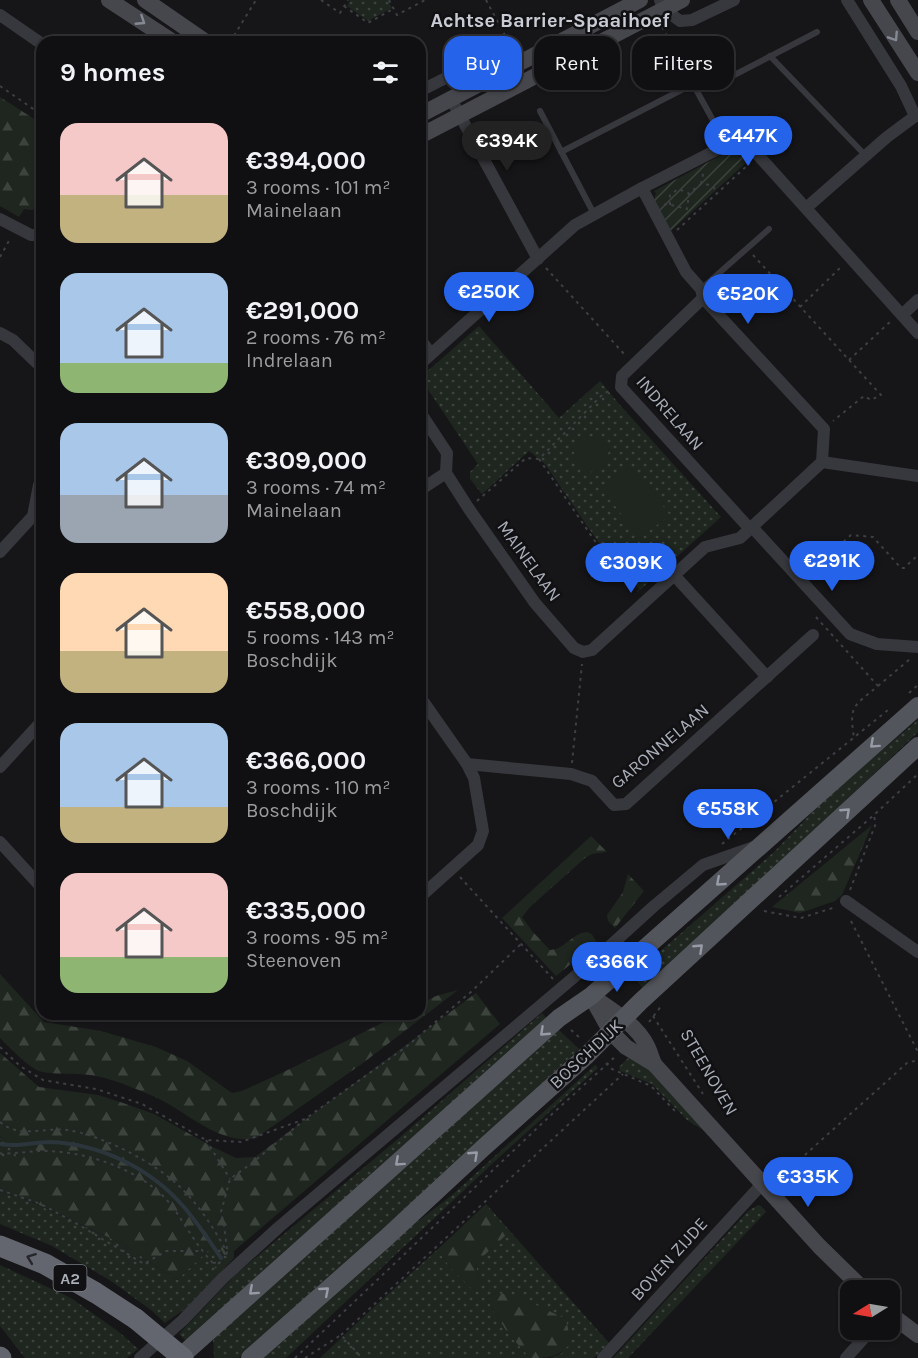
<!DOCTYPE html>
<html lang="en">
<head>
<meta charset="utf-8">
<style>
	:root { --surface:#101012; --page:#1e1e20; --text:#f1f3f6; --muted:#9c9d9f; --line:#303032; --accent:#2563eb }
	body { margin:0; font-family:Karla,sans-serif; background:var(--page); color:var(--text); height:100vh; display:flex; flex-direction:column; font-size:22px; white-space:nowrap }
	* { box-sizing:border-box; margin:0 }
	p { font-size:20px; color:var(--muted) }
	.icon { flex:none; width:33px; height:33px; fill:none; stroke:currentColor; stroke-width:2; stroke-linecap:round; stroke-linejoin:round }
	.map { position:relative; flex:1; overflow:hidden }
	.sheet { position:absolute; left:36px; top:36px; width:390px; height:984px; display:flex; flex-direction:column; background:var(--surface); border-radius:18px; box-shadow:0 2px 4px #0004,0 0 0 2px var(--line) }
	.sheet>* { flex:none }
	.top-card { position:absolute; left:444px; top:36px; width:384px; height:54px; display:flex; gap:12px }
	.needle { width:39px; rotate:259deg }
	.controls { position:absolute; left:840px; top:1280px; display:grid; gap:12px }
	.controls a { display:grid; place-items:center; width:60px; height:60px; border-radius:12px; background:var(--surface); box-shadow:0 2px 4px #0004,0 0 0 2px var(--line); font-size:30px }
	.price { position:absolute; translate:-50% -51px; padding:0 14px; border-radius:21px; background:var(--accent); color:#fff; font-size:20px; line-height:39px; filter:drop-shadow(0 2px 3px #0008) }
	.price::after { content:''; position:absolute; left:50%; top:36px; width:18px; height:14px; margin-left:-9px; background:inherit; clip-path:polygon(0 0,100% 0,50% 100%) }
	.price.on { background:#222; color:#fff }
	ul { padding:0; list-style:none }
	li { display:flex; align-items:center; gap:18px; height:150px; padding:0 24px }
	li span { display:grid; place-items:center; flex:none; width:168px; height:120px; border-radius:18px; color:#555 }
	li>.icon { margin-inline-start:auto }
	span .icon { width:72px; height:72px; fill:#fffc; stroke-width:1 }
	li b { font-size:26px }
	h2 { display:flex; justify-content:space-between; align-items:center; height:72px; padding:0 24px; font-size:26px }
	.pill { padding:0 21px; border-radius:18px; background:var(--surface); box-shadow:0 2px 4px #0004,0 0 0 2px var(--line); font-size:21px; line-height:54px }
	.pill.on { background:var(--accent); color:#fff }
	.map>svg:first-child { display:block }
	.grass { fill:url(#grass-dots) }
	.forest { fill:url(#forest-firs) }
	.park { fill:#1e261f }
	.garden { fill:url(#garden-furrows) }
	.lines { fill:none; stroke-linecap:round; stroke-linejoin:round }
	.stream { stroke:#2c353c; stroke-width:4 }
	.path { stroke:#3d3f44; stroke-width:2; stroke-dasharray:3 4.5; stroke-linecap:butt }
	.lane { stroke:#37383d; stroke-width:6 }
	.street { stroke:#37383d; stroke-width:12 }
	.secondary { stroke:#45474d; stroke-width:16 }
	.primary { stroke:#53555c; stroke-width:18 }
	.highway { stroke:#63666e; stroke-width:21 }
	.highway-bridge { stroke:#63666e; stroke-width:21 }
	.oneway { stroke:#858993 }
	.oneway2 { stroke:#979ba6 }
	.oneway3 { stroke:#26262a }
	.labels { text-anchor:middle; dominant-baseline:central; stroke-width:5; stroke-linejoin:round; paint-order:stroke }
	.shield { fill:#111113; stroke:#7b7e86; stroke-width:1.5 }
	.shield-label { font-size:16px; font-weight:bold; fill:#a8adb8 }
	.street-label { font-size:18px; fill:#a8adb8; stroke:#111113 }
	.neighbourhood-label { font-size:20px; font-weight:bold; fill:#c9ccd4; stroke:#111113 }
</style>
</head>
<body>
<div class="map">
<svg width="918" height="1358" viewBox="0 0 918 1358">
	<defs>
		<pattern id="grass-dots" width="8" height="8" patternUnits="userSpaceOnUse" patternTransform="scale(1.5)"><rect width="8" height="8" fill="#1e261f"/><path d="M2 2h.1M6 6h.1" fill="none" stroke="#3c433d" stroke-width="1.8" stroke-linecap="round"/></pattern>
		<pattern id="forest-firs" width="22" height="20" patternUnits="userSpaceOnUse" patternTransform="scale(1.5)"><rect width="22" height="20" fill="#1e261f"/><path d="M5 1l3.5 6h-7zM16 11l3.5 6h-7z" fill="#3c433d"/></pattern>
		<pattern id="garden-furrows" width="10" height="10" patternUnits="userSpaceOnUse" patternTransform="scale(1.5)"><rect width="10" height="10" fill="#1e261f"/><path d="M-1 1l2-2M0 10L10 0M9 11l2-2" fill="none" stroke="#3c433d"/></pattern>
	</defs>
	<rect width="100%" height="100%" fill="#161618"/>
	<g class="grass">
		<path d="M350,0H388L392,8L368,21L347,6Z"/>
		<path d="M479,326L559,418L600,381L620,405L721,517L640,590L603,549L545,464L529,451L482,494L470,479V472L478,464L423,382V375Z"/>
		<path d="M918,720V732L783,860L644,989L632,976L774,852L832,792Z"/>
		<path d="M542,1013L547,1019L187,1342L179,1334L236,1274L398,1139Z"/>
		<path d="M559,1030L579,1049L380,1233L330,1275L239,1358H214L213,1337Z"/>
		<path d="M629,1057L644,1065L706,1132L687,1120L652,1084L620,1071L619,1067Z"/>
		<path d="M595,1065L598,1068L494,1162L286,1358H260L388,1244L451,1196Z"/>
		<path d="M0,1136L7,1141L18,1158H0Z"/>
		<path d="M0,1192L23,1198L123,1244L177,1280L217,1242L224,1255L234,1251V1258L185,1309L165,1323L151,1310L111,1281L52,1246L0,1224Z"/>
		<path d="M486,1204L609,1343L601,1353L593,1358H550L562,1353L566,1319L541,1308L497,1293L486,1298L507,1332L530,1358H320L375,1306L437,1250L451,1268L475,1291L479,1282L476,1263L505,1235Z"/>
		<path d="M758,1205L761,1206L766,1212L628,1358H613L748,1211Z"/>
		<path d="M0,1265L71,1298L119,1332L138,1349L127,1358H25L0,1326Z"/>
	</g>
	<g class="forest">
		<path d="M0,97L42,124V208L32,210L24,209L19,217L0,206Z"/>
		<path d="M872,825L842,895L835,901L800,913L772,907Z"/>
		<path d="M591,836L607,852L592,854L585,858L530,907L522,917L532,931L550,950C555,949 556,950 560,947C568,943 582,927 591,934C593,935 596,941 597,943L556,976L502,918Z"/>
		<path d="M628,874L644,891L615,928L608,921L607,915L623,892Z"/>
		<path d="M0,974L44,1022L101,1031L156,1047L187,1061L232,1093L242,1091L292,1068L400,1014H420V1004L436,996L458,990L363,1063L256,1138C219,1146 187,1111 155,1097C134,1088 112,1078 90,1075C76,1073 51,1075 39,1071C27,1066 9,1047 0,1038Z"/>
		<path d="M476,993L500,1024L234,1251L224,1255L217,1242L177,1280L123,1244L24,1198L0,1192V1158H18L7,1141L0,1136V1053L39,1087L98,1095L123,1103L154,1114L213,1147L236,1158L255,1157Z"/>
		<path d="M486,1204L506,1235L476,1263L479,1282L475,1292L451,1268L437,1250Z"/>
		<path d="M497,1293L515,1295L566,1319L571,1343C557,1358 549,1358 530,1358L507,1332L486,1298Z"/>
	</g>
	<g class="park">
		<path d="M597,438L609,451L602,469L582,474L573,455L581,440Z"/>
		<path d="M630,465L670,515L640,538L601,488Z"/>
	</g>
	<path class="garden" d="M736,149L740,151L749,160L671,231L654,200L656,193L654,191L731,150Z"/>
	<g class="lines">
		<path class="stream" d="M0,1144C6,1145 12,1145 18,1145C29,1144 40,1142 50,1142C100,1144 150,1168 183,1206C197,1222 209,1240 221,1258"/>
		<g class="path">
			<path d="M321,0L340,13L348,0"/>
			<path d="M389,0L397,15L425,0"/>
			<path d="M486,0L510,45"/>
			<path d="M344,6L368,23L393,9"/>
			<path d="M662,27L688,75"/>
			<path d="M230,42L256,0"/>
			<path d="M0,86L42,115"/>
			<path d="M701,184L703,175L702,173"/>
			<path d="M664,205L667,204L687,209L689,193L701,184L711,185L718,192"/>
			<path d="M670,205V195L678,189L688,193"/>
			<path d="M677,230L750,163"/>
			<path d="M753,255L881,395L871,400L864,396L833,421"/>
			<path d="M0,257L10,239"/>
			<path d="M546,268L625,355"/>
			<path d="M800,307L841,267"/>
			<path d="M849,360L891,321"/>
			<path d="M539,459L601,550L638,591"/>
			<path d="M477,501L526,458L539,459L604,393L610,391"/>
			<path d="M810,572L851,535L873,537L901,568H904L918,555"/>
			<path d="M816,617L878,686C853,707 849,705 854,738"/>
			<path d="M878,686L910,659"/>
			<path d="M909,693L918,685"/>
			<path d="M572,763L582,664"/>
			<path d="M722,844L888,710"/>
			<path d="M460,877L553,979"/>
			<path d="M850,890L876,823L874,817"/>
			<path d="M779,897L874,815L918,774"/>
			<path d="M764,911L801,918L836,907"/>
			<path d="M851,921L918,1052"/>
			<path d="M653,1016L703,1094"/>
			<path d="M649,1022L662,1005"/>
			<path d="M571,1030L580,1038"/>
			<path d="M0,1047L20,1066L43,1080L96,1089L142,1104L206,1140L241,1142L305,1119L406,1047L472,991L521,944"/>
			<path d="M606,1063L612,1069L651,1086L676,1112"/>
			<path d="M0,1122C20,1139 44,1127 67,1130C102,1135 156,1163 181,1188C200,1206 214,1229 227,1252L225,1258"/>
			<path d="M206,1140L230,1179"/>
			<path d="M0,1153L2,1154C15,1153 27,1152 39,1151C82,1150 135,1167 165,1198C179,1213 189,1234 202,1250C206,1256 212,1261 216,1268"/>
			<path d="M777,1180L907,1063L918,1060"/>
			<path d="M0,1190L41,1204L79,1225L144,1264L166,1251H202"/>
			<path d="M227,1249L224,1225L221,1212L230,1179L252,1163L303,1121"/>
			<path d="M213,1263L221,1262"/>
			<path d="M341,1335L623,1074"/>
			<path d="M295,1358L551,1115L616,1056"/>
			<path d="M305,1358L341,1335L362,1358"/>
		</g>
		<g class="lane">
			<path d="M770,56L865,155"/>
			<path d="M717,84L817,32"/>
			<path d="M540,111L594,214"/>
			<path d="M561,152L693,84L726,144"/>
			<path d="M701,289L769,229"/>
		</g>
		<g class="street">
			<path d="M660,0L664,9L680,21L692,20L734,0"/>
			<path d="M847,0L901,86L915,116"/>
			<path d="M0,15L42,44"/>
			<path d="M420,91L491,55H501L508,69"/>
			<path d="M451,99L538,259"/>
			<path d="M642,188L686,272L701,289L703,298L824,429L822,462"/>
			<path d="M806,208L887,137L918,114"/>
			<path d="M0,219L31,235H42"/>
			<path d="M703,298L622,376L621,387L750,529"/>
			<path d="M902,315L918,300"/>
			<path d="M0,333L13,340L42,368"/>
			<path d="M420,339L431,354"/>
			<path d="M420,364L575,225L642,188L736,140L743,142L758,155L918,333"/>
			<path d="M420,412L447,453L446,473L469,509L535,603L574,648L583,652L592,650L705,547L740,538L822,462L918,476"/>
			<path d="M420,490L446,473"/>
			<path d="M752,527L850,634L877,644L918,647"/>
			<path d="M0,552L33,516L39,485L42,479"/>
			<path d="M674,575L767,677"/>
			<path d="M420,697L467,764L474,778L483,831L478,845L420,897"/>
			<path d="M467,764L571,774L592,781L614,805L626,804L813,635"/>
			<path d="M0,767L42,721"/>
			<path d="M0,842L42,888"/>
			<path d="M846,901L918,952"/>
			<path d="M140,1358L183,1320L223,1278L279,1227L599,956L654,906L703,865L754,847"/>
			<path d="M603,1358L762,1184"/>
			<path d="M846,1358L872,1329"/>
		</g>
		<g class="secondary">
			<path d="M109,0L173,42"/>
			<path d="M145,0L206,42"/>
			<path d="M871,0L918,73"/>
			<path d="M898,0L918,32"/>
			<path d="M420,115L640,0"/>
			<path d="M420,136L682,0"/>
			<path d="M591,996L611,1032L626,1047L654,1064L819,1246L864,1290"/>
			<path d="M594,998C613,1011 637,1025 647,1046C650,1052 652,1059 654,1064"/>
			<path d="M890,1314L918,1335"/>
		</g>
		<g class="primary">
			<path d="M179,1358L559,1018L591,996L918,706"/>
			<path d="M250,1358L386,1238L483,1148L587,1055L640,1002L918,746"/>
		</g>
		<g class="highway">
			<path d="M0,1246L45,1264L96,1293L136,1319"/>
			<path d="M0,1357L1,1358"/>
		</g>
		<path class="highway-bridge" d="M136,1319L183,1358"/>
	</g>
	<defs><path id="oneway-chevron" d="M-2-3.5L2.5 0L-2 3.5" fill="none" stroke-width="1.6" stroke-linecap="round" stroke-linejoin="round" transform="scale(1.5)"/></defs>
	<g class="oneway">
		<use href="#oneway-chevron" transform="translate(141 21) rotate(33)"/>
		<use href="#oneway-chevron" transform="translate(894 37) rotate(57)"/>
	</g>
	<g class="oneway2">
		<use href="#oneway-chevron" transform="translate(874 744) rotate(138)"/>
		<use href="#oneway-chevron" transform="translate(846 812) rotate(-43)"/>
		<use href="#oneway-chevron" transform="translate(720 882) rotate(139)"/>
		<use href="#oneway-chevron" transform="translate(699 948) rotate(-43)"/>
		<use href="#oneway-chevron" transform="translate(544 1032) rotate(137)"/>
		<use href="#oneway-chevron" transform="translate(474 1155) rotate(-43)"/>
		<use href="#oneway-chevron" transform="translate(399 1162) rotate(138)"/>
		<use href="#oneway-chevron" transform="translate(253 1291) rotate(138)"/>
		<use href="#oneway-chevron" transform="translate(325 1291) rotate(-41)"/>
	</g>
	<use class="oneway3" href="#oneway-chevron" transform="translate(31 1258) rotate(-159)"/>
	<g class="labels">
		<rect class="shield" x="53.5" y="1265" width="33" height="26" rx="4.5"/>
		<g class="shield-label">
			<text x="70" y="1278">A2</text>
		</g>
		<g class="street-label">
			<text transform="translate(670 413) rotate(49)">INDRELAAN</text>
			<text transform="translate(529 561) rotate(54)">MAINELAAN</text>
			<text transform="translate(660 746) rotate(-40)">GARONNELAAN</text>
			<text transform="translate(586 1054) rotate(-43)">BOSCHDIJK</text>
			<text transform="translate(709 1072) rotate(60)">STEENOVEN</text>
			<text transform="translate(669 1259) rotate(-48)">BOVEN ZIJDE</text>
		</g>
		<g class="neighbourhood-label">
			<text x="550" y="20">Achtse Barrier-Spaaihoef</text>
		</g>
	</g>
</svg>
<div class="controls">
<a><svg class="needle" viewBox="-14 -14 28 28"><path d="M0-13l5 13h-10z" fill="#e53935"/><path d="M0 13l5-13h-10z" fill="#9c9d9f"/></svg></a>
</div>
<b class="price" style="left:748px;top:167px">€447K</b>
<b class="price on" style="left:507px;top:172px">€394K</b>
<b class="price" style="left:489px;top:323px">€250K</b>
<b class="price" style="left:748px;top:325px">€520K</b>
<b class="price" style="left:832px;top:592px">€291K</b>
<b class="price" style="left:631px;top:594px">€309K</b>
<b class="price" style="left:728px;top:840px">€558K</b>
<b class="price" style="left:617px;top:993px">€366K</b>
<b class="price" style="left:808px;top:1208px">€335K</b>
<div class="top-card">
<a class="pill on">Buy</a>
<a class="pill">Rent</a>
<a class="pill">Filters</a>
</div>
<section class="sheet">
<h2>9 homes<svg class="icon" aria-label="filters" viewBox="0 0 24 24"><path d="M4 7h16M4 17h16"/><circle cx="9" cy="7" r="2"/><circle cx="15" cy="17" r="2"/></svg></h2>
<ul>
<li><span style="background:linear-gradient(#f6c9c9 60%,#c2b280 0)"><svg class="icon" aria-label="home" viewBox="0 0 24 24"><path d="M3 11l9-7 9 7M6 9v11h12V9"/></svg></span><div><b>€394,000</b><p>3 rooms · 101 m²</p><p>Mainelaan</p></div></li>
<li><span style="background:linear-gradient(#a9c7e8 75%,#8fb573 0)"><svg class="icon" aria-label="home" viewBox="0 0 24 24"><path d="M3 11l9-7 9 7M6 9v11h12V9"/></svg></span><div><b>€291,000</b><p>2 rooms · 76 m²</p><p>Indrelaan</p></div></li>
<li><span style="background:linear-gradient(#a9c7e8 60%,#9aa5b1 0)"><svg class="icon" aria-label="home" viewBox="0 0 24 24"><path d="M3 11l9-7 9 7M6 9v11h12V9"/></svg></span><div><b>€309,000</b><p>3 rooms · 74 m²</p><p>Mainelaan</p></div></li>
<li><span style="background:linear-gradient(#ffd9b3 65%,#c2b280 0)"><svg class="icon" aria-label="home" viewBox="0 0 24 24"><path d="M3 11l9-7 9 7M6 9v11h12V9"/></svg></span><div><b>€558,000</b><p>5 rooms · 143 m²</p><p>Boschdijk</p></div></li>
<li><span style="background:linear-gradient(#a9c7e8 70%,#c2b280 0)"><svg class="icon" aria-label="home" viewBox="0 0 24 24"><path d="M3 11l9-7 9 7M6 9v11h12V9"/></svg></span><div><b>€366,000</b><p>3 rooms · 110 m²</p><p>Boschdijk</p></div></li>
<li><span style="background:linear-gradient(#f6c9c9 70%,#8fb573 0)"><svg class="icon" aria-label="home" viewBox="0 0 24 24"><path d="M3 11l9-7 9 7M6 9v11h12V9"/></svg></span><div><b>€335,000</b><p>3 rooms · 95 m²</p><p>Steenoven</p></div></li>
</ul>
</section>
</div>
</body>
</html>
